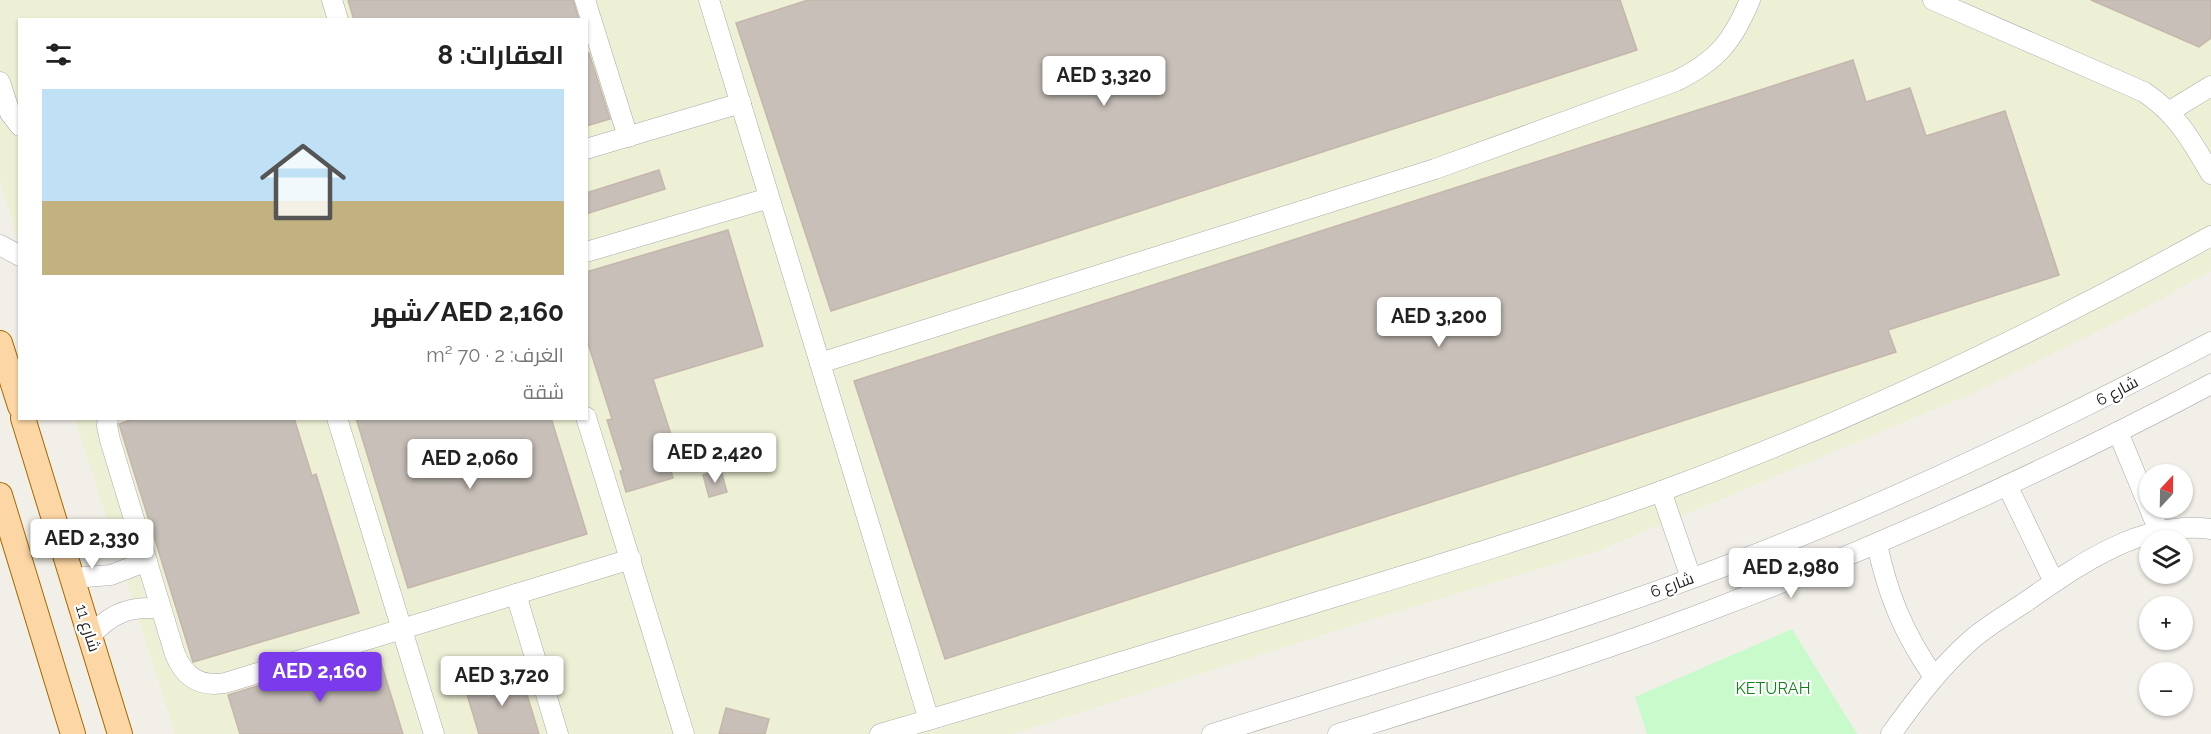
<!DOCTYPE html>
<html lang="ar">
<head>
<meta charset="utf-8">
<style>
	:root { --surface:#fff; --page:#f2f2f2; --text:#222; --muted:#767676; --line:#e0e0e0; --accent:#7c3aed }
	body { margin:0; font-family:Raleway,Cairo,sans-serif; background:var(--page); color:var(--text); direction:rtl; height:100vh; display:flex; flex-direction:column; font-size:22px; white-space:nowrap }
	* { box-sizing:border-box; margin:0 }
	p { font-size:20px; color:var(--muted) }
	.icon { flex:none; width:33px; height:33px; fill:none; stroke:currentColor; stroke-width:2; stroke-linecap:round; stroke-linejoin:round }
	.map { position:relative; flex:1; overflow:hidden; direction:ltr }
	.side { position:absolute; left:18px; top:18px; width:570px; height:402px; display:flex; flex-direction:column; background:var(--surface); border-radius:0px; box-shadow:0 2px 4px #0004; direction:rtl }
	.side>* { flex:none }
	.needle { width:39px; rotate:22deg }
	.buttons { position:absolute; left:2139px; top:464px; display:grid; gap:12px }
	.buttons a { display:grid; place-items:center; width:54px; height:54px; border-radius:50%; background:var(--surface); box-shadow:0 2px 4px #0004; font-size:30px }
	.price { position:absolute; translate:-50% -51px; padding:0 14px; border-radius:6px; background:#fff; color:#222; font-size:20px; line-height:39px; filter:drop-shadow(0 2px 3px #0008) }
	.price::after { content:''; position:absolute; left:50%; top:36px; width:18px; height:14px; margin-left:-9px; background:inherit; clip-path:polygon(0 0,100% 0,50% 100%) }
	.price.active { background:var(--accent); color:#fff }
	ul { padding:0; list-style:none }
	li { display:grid; align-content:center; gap:12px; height:318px; padding:0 24px }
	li+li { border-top:2px solid var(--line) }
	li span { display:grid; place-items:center; height:186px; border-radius:0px; color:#555 }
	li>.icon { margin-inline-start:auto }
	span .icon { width:108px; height:108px; fill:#fffc; stroke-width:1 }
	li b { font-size:26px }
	h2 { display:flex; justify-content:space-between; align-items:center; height:72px; padding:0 24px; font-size:26px }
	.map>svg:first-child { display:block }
	.farmland { fill:#eef0d5 }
	.park { fill:#c8facc }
	.building { fill:#c7bfb8; stroke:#c4b6ab; stroke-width:1.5 }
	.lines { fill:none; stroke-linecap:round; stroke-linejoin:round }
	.minor-casing { stroke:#a9a9a9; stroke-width:21 }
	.major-casing { stroke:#a06b00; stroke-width:26 }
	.minor { stroke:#fff; stroke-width:20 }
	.major { stroke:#fcd6a4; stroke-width:24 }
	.labels { text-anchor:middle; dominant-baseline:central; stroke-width:4.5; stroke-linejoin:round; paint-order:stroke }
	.street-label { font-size:16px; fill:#222; stroke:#fff }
	.park-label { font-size:16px; fill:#0c8416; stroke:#fff }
</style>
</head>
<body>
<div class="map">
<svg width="2211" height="734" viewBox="0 0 2211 734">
	<rect width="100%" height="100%" fill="#f2efe9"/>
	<path class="farmland" d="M0,0H2211V271L2139,311L1973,393L1598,551L1350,626L1013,734H175L75,419L586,418V20H20L19,240L17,238L0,181Z"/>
	<path class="park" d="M1792,629L1857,734H1647L1635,697Z"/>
	<g class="building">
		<path d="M348,0H573L579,20H354Z"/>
		<path d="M808,0H1620L1637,50L831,311L736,23Z"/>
		<path d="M2091,0H2211V38L2199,47Z"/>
		<path d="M586,53H589L610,119L586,126Z"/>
		<path d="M1853,60L1866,102L1910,88L1926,136L2005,111L2059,275L1888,330L1896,352L945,659L854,381Z"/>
		<path d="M659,170L665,189L586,214V193Z"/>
		<path d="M728,230L763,346L653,379L675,447L665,450L673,478L626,492L620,471L623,470L607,420L612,419L586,337V272Z"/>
		<path d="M136,418H294L312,476L316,474L359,613L193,662L119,424Z"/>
		<path d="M356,418H551L587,534L408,588Z"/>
		<path d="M721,470L727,492L709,497L703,475Z"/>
		<path d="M358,655L362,668L381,663L403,734H240L228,695Z"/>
		<path d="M520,672L539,734H479L465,688Z"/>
		<path d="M726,708L769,719L765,734H719Z"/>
	</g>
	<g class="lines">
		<g class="minor-casing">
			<g id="minor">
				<path d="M332,0L338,20"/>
				<path d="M585,0L628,137"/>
				<path d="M709,0L929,720"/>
				<path d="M1933,0L2144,92C2177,114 2191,140 2211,174"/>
				<path d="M0,82L10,113L20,126"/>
				<path d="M2170,111L2211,86"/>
				<path d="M586,149L741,103"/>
				<path d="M0,245L20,256"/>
				<path d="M586,252L769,198"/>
				<path d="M820,363L1435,169L1676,81C1717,61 1733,41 1750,0"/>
				<path d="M586,417L684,734"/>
				<path d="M108,418L107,426L110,440L175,654C184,677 200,687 225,683L631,559"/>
				<path d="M337,418L434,734"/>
				<path d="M2118,432L2159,531"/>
				<path d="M2007,485L2054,582"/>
				<path d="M1661,491L1691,578"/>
				<path d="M1877,544C1888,596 1904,634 1934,677"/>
				<path d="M73,578L111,575L147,561"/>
				<path d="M516,594L558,734"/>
				<path d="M91,636C110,613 132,605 161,609"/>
				<path d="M880,734C1020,694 1159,650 1298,608C1419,571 1540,535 1659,492C1850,422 2034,334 2211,236"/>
				<path d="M1212,734C1382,681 1553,631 1720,568C1889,504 2051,426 2211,342"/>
				<path d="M1338,734C1463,695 1589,657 1711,610C1882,545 2049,470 2211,384"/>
				<path d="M1891,734C1915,701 1940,667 1971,640C1987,626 2006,615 2024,603C2079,565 2140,520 2211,529"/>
			</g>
		</g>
		<g class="major-casing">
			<g id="major">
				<path d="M0,343L20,406"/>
				<path d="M23,418L120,734"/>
				<path d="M0,495L73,734"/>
			</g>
		</g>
		<use href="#minor" class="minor"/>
		<use href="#major" class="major"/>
	</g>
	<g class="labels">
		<g class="street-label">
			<text transform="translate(2117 391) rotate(-28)">شارع 6</text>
			<text transform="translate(1672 585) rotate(-20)">شارع 6</text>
			<text transform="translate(88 628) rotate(73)">شارع 11</text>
		</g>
		<g class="park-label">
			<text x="1773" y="688">KETURAH</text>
		</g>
	</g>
</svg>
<div class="buttons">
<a><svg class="needle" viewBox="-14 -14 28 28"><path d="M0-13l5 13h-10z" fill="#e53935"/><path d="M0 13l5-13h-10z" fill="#767676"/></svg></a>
<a><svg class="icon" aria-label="layers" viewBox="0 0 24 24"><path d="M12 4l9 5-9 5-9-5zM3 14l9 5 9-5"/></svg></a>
<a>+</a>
<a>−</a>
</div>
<b class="price" style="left:1104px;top:107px">AED 3,320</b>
<b class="price" style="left:1439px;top:348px">AED 3,200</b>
<b class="price" style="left:715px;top:484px">AED 2,420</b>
<b class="price" style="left:470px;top:490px">AED 2,060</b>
<b class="price" style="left:92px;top:570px">AED 2,330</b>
<b class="price" style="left:1791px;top:599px">AED 2,980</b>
<b class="price active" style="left:320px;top:703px">AED 2,160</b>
<b class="price" style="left:502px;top:707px">AED 3,720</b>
<section class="side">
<h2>العقارات: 8<svg class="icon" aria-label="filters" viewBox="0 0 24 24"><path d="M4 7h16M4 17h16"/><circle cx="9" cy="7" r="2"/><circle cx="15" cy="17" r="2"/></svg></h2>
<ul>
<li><span style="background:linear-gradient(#bfe0f5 60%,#c2b280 0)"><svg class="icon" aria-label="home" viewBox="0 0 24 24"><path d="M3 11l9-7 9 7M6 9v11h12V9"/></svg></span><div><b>AED 2,160/شهر</b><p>الغرف: 2 · 70 m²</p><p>شقة</p></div></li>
</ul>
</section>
</div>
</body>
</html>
